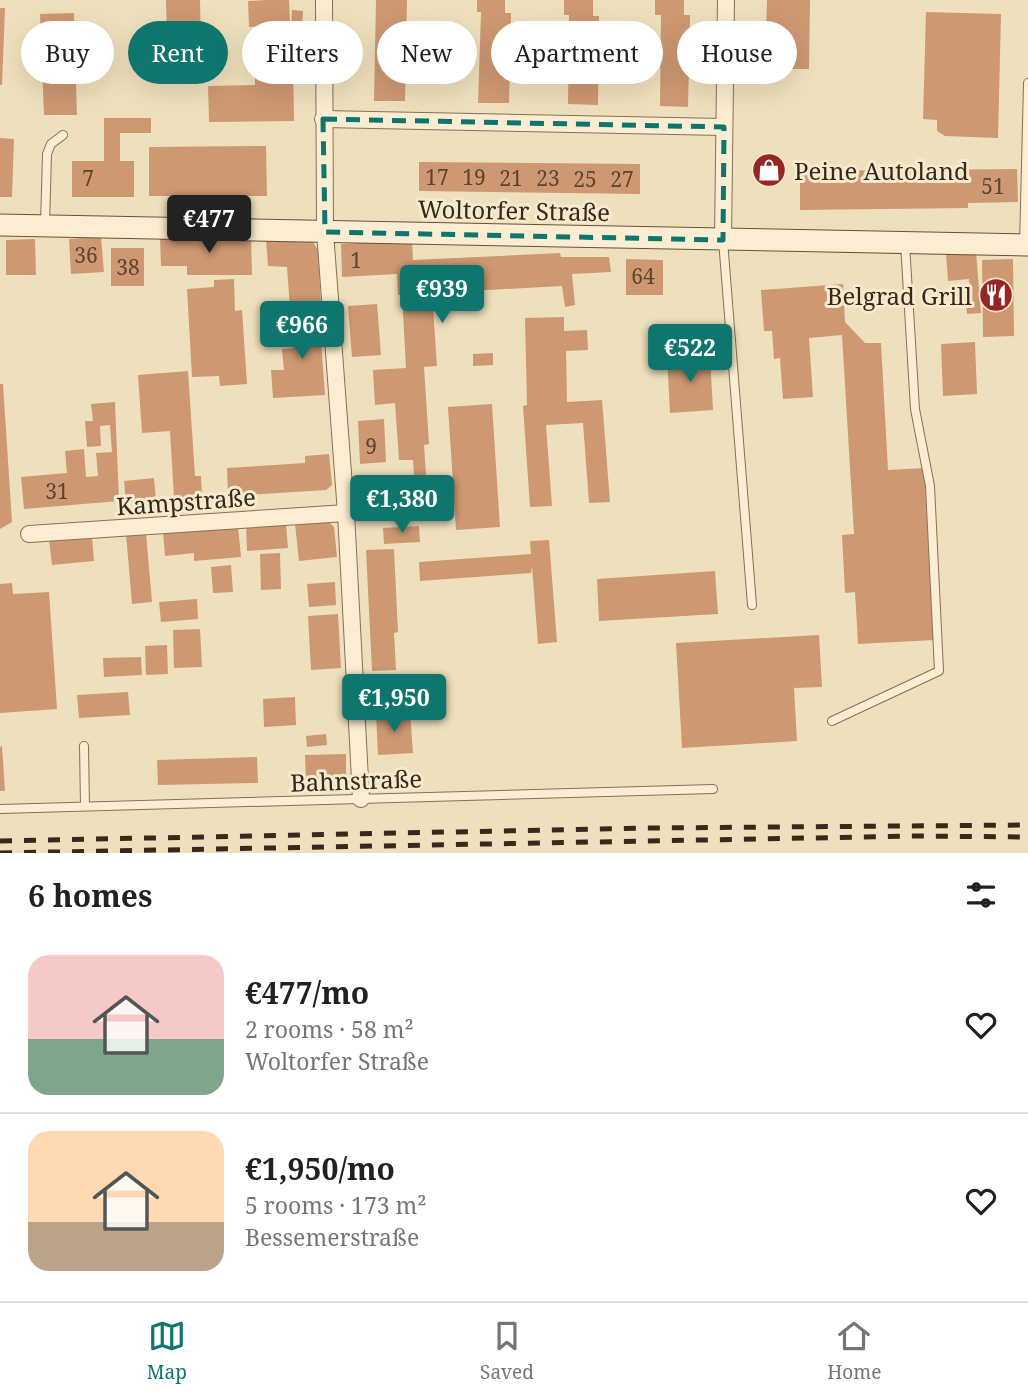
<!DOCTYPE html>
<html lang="en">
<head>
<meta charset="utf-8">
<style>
	:root { --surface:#fff; --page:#f2f2f2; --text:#202124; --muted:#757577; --line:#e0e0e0; --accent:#0f766e }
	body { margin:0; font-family:"Noto Serif",serif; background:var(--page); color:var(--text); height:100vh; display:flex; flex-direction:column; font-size:26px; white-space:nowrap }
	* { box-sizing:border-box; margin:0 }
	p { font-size:23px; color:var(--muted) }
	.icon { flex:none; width:38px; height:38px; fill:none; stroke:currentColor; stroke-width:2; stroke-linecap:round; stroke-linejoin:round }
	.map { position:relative; height:853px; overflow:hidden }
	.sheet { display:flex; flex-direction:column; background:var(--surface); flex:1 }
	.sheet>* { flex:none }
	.top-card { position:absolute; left:21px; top:21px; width:987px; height:63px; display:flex; gap:14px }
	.price { position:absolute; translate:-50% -60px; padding:0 16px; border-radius:7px; background:var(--accent); color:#fff; font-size:23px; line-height:46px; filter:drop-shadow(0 2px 4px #0008) }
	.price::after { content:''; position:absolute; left:50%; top:42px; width:21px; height:16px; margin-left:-10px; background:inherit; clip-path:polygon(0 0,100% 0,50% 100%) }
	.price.on { background:#222; color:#fff }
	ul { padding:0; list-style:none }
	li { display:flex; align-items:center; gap:21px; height:175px; padding:0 28px }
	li+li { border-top:2px solid var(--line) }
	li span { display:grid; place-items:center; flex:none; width:196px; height:140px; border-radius:21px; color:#555 }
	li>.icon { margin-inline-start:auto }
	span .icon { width:84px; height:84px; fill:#fffc; stroke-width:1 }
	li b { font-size:30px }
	h2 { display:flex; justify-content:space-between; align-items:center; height:84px; padding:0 28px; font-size:30px }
	.pill { padding:0 24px; border-radius:32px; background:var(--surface); box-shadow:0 7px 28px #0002; font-size:24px; line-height:63px }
	.pill.on { background:var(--accent); color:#fff }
	.tab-bar { display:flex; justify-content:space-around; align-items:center; height:98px; border-top:2px solid var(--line); background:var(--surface); font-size:19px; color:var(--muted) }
	.tab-bar a { display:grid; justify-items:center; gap:4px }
	.tab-bar .on { color:var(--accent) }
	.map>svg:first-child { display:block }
	.building { fill:#ce9872 }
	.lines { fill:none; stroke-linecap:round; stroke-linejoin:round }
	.lane-casing { stroke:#877056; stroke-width:10 }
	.street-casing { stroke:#877056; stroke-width:18 }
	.secondary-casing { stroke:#695139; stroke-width:23 }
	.lane { stroke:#faedd1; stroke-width:8 }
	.street { stroke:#faedd1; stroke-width:16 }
	.secondary { stroke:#faedd1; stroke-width:21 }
	.rail { stroke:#36281b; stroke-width:5; stroke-dasharray:12 12; stroke-linecap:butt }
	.marked { fill:none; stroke:#0f766e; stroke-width:5; stroke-dasharray:14 9; stroke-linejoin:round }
	.labels { text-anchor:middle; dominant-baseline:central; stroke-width:6; stroke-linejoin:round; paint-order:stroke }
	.number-label { font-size:21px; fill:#5c4431 }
	.poi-label { font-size:24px; fill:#36281b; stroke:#f6eacd; text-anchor:start }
	.street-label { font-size:24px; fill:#36281b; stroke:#f6eacd }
</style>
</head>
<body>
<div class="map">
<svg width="1028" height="853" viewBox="0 0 1028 853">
	<rect width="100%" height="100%" fill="#efe0bd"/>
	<g class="building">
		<path d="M166,0H200L201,45H167Z"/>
		<path d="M267,0H289L290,24L249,27L248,1Z"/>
		<path d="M376,0H407L405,101H374Z"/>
		<path d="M477,0H505V13H511L509,103H478L481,12H477Z"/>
		<path d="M564,0H593V16H599L598,105L568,104L569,15H564Z"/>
		<path d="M655,0H684V15H690L688,107L660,106L661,15H655Z"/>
		<path d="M767,0H810L809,69H765Z"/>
		<path d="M0,8H5L2,85H0Z"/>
		<path d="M292,10L303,11L302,30L291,29Z"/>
		<path d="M926,12L1001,14L998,138L945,136L937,131V120L923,119Z"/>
		<path d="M74,13L77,115H44L40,14Z"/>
		<path d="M293,55L294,121L209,122L208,86L255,85V56Z"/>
		<path d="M104,118H151V133H120V161H134V197H72V161H104Z"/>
		<path d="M0,138L14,139L12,197H0Z"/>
		<path d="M266,146L267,196H149V147Z"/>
		<path d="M419,162L640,164V194L419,191Z"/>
		<path d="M1017,169L1018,202L968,203V208L800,210V171Z"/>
		<path d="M101,237L104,272L71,274L69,239Z"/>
		<path d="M251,237L252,275H187V266H161L160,238Z"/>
		<path d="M35,239L36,275H6V240Z"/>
		<path d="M266,239H311L318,250L321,306L290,308L287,267L268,266Z"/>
		<path d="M412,240L413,260L560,253L561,257H609L611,272L572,274L575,305L565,307L562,286L432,293L437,366L424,367L429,444L424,445L427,490L418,491V495L374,498L373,480L414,477L413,460H399L395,403L375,405L373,370L406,368L402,295H398L397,274L342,277L341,244Z"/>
		<rect x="111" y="248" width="33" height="38"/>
		<path d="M976,252L981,313L967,314L966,303L971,302L969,279L948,281L946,254Z"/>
		<path d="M626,259L663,260V295H626Z"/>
		<path d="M1013,259L1014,336L983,337L982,260Z"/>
		<path d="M234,279L235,311L242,310L247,384L220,386L219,376L192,377L187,289L214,287V280Z"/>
		<path d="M843,284L845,322L865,343H881L888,470L924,468L934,640L858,644L855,592L845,593L842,535L854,534L842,335L809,338L813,397L783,399L780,358L774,359L772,331H764L761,290Z"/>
		<path d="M377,304L381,355L352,357L348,306Z"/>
		<path d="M319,314L325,395L273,398L271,370H284L282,349L293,348L291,315Z"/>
		<path d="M564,317V331L587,330L588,350L566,351L567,402L602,400L610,502L589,503L583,423L546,425L552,506L530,507L523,406L527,405L525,318Z"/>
		<path d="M975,342L977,394L943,396L941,344Z"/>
		<path d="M493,353V365L473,366V354Z"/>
		<path d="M710,355L713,410L670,413L667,357Z"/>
		<path d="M188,371L195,476H201L202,496L174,498L170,431L142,433L138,375Z"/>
		<path d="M0,384H3L12,522L0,529Z"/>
		<path d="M115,402L119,501L24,509L21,477L67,473L65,451L84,449L86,477L98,476L96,453L112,452L110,425L100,426L101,446L87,447L85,421H93L91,404Z"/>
		<path d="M492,404L500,527L456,530L448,407Z"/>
		<path d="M384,419L386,462L360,464L358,421Z"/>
		<path d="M329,454L332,485L326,490L228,496L227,468L305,463V456Z"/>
		<path d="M154,478L156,500L126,502L124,481Z"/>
		<path d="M328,521L334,527L337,557L299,561L295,524Z"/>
		<path d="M286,524L288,548L247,551L246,526Z"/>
		<path d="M238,526L241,557L194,561V553L165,556L163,532Z"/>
		<path d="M419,526L420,542L384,544L383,528Z"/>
		<path d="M146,533L152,602L132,604L126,534Z"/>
		<path d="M92,536L94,561L52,565L49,540Z"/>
		<path d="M549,540L557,642L538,644L532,566L531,573L420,581L419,562L531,554L530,541Z"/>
		<path d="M394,549L398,632L394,633L396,670L372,671L366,550Z"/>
		<path d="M280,553L281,589L261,590L260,554Z"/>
		<path d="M231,565L233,592L213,593L211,567Z"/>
		<path d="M715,571L718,614L599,621L597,579Z"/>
		<path d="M335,582L336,605L309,607L307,584Z"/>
		<path d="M12,583L13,594L49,592L57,709L0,713V584Z"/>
		<path d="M197,599L198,619L161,622L159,602Z"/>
		<path d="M338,614L341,668L311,670L308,616Z"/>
		<path d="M200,629L202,667L174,668L173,630Z"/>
		<path d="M819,635L822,687L794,688L797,741L682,748L676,643Z"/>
		<path d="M167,645L168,674L146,675L145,646Z"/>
		<path d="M141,657L142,675L104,677L103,658Z"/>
		<path d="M128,692L130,715L79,718L77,695Z"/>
		<path d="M295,697L296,725L264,727L263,699Z"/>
		<path d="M410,712L413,753L378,755L376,714Z"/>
		<path d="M326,734L327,745L307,747L306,736Z"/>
		<path d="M2,746L5,791H0V747Z"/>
		<path d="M346,754V781L306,782L305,755Z"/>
		<path d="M257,757L258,783L158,785L157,760Z"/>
	</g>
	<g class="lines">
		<g class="lane-casing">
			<g id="lane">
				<path d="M45,225L47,154L51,144L63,135"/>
				<path d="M723,240L752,605"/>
				<path d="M1024,245L1028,83"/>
				<path d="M832,721L939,671L930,486L915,409L905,243"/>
				<path d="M84,746L85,806"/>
				<path d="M0,809L713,789"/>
			</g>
		</g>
		<g class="street-casing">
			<g id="street">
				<path d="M324,0L325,232L346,513L361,799"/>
				<path d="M323,119L724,127"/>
				<path d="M723,240L726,0"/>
				<path d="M29,534L346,513"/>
			</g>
		</g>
		<g class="secondary-casing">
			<path id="secondary" d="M0,225L1028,245"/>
		</g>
		<use href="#lane" class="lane"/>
		<use href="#street" class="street"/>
		<use href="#secondary" class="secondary"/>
		<g class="rail">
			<path d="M0,841L650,828L1028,825"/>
			<path d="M0,853L918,836L1028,837"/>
		</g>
	</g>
	<path class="marked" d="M323,119L724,127L723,240L325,232Z"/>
	<defs>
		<g id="shop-disc" transform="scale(1.75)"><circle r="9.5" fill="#982526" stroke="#f6eacd"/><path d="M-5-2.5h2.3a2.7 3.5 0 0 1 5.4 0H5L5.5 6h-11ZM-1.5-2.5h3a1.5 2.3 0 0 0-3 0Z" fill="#fff"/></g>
		<g id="restaurant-disc" transform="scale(1.75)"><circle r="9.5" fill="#982526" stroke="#f6eacd"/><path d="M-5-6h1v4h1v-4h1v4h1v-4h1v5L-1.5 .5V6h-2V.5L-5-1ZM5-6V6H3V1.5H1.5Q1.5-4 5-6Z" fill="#fff"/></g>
	</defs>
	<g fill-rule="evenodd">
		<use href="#shop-disc" x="769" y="170"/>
		<use href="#restaurant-disc" x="996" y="295"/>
	</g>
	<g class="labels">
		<g class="number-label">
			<text x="437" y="177">17</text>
			<text x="474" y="177">19</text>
			<text x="88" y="178">7</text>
			<text x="511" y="178">21</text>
			<text x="548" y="178">23</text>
			<text x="585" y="179">25</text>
			<text x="622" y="179">27</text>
			<text x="993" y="186">51</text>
			<text x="86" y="255">36</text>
			<text x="356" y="260">1</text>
			<text x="128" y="267">38</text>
			<text x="643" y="276">64</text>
			<text x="371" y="446">9</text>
			<text x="57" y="491">31</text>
		</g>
		<g class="poi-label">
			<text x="794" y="170">Peine Autoland</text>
			<text x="972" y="295" text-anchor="end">Belgrad Grill</text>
		</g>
		<g class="street-label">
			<text transform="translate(514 210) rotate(1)">Woltorfer Straße</text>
			<text transform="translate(186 501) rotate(-4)">Kampstraße</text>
			<text transform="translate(356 780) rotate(-2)">Bahnstraße</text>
		</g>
	</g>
</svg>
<b class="price on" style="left:209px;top:255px">€477</b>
<b class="price" style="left:442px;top:325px">€939</b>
<b class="price" style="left:302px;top:361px">€966</b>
<b class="price" style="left:690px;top:384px">€522</b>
<b class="price" style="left:402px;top:535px">€1,380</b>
<b class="price" style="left:394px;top:734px">€1,950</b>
<div class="top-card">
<a class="pill">Buy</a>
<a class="pill on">Rent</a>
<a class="pill">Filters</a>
<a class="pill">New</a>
<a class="pill">Apartment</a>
<a class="pill">House</a>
</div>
</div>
<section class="sheet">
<h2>6 homes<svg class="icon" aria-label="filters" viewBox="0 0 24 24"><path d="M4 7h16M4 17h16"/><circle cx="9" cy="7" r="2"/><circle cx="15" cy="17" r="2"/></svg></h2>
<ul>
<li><span style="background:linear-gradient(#f6c9c9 60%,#7fa58c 0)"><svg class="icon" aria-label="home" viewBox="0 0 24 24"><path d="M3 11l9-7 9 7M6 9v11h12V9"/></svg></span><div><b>€477/mo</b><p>2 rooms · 58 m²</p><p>Woltorfer Straße</p></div><svg class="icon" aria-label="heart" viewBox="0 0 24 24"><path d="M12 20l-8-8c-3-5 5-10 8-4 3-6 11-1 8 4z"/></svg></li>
<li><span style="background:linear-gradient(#ffd9b3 65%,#b9a48a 0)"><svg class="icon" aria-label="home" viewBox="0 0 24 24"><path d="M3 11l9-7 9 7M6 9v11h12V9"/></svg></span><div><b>€1,950/mo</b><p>5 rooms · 173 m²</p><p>Bessemerstraße</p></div><svg class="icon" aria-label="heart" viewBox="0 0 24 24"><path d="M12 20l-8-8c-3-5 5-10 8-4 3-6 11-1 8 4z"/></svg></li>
</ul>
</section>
<nav class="tab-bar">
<a class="on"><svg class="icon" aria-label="map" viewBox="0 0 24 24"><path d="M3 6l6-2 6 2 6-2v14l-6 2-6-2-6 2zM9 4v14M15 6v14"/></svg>Map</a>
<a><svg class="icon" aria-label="saved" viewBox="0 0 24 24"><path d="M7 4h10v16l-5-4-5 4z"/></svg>Saved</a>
<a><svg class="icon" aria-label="home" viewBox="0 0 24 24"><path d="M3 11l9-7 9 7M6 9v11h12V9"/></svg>Home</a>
</nav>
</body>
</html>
